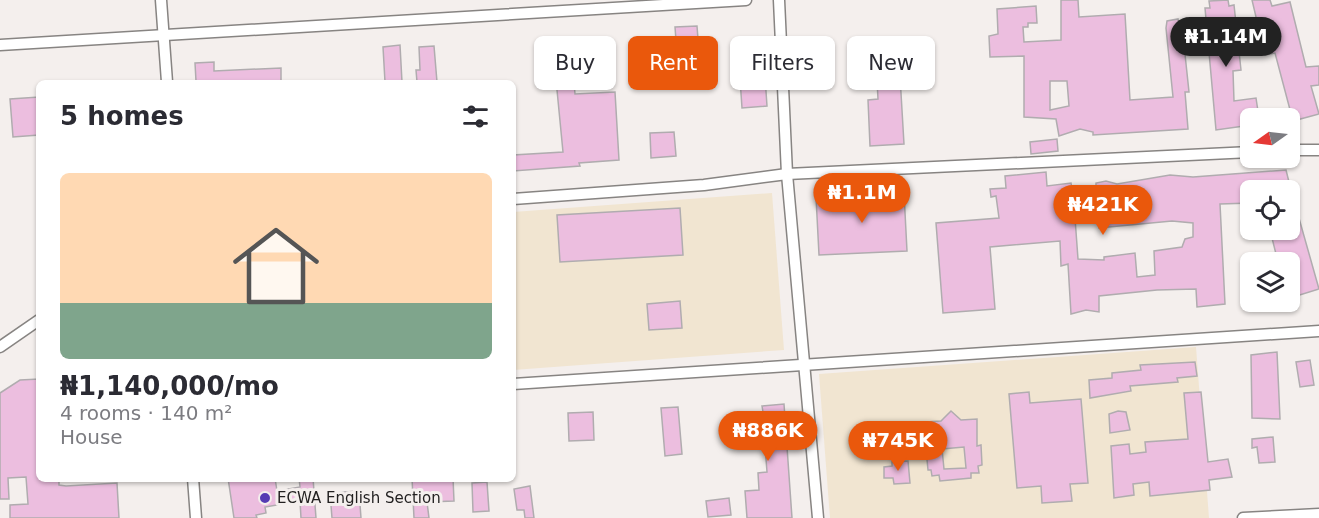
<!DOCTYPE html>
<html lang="en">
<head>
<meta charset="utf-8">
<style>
	:root { --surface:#fff; --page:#f2f2f3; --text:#2b2b33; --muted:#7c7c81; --line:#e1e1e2; --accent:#ea580c }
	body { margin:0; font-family:"DejaVu Sans",sans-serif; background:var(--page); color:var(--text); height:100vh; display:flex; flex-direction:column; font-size:22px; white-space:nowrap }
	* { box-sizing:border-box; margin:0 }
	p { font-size:20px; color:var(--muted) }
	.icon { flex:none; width:33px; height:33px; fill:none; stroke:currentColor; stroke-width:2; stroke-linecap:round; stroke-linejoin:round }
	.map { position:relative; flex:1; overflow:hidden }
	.details { position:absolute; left:36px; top:80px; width:480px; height:402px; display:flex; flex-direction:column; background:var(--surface); border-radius:9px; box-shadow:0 2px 4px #0004 }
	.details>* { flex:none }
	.hud { position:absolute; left:534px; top:36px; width:570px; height:54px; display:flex; gap:12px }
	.needle { width:39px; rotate:256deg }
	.tools { position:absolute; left:1240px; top:108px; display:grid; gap:12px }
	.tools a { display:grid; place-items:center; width:60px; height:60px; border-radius:9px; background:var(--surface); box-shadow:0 2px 4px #0004; font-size:30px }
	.price { position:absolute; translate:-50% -51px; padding:0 14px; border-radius:21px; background:var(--accent); color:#fff; font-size:20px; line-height:39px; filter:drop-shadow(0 2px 3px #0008) }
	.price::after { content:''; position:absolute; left:50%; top:36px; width:18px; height:14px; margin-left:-9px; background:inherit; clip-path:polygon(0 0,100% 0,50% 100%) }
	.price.on { background:#222; color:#fff }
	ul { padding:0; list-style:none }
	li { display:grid; align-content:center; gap:12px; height:318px; padding:0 24px }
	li+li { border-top:2px solid var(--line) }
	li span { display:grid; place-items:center; height:186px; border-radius:9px; color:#555 }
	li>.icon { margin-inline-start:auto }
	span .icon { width:108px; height:108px; fill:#fffc; stroke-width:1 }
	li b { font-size:26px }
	h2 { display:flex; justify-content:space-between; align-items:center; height:72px; padding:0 24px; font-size:26px }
	.pill { padding:0 21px; border-radius:9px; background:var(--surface); box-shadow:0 2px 4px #0004; font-size:21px; line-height:54px }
	.pill.on { background:var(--accent); color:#fff }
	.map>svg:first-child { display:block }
	.industrial { fill:#f1e5d1 }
	.building { fill:#ecbedf; stroke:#b0acaf; stroke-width:1.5; fill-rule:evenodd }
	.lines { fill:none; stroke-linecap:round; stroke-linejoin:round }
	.minor-casing { stroke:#878482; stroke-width:13 }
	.minor { stroke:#fff; stroke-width:10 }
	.poi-dot { fill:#563bb3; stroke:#f4efed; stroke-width:2 }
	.labels { text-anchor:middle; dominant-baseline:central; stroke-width:6; stroke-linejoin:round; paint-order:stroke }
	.poi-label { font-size:15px; fill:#211f1f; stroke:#f4efed; text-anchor:start }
</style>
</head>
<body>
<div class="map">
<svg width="1319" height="518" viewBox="0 0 1319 518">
	<rect width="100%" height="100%" fill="#f4efed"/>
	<g class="industrial">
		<path d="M772,193L784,350L513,370V212Z"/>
		<path d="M1196,347L1209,518H830L819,374Z"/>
	</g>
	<g class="building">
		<path d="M1061,0H1078L1079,17L1125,14L1130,100L1173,97L1166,28L1167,21L1178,19L1179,27L1182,26L1189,92H1185L1188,129L1093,135V132L1080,129L1059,136L1056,119L1024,117V56L990,57L989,36L998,34L997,9L1036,6L1037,23H1028V27H1023L1024,42L1061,40ZM1050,81H1067L1069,106L1050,110Z"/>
		<path d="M1228,0L1229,6L1234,5L1241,70L1233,71L1234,101L1256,98L1259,118H1251V125L1216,130L1205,8H1210L1209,1Z"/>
		<path d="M1252,0H1270L1272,6L1290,2L1306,67L1319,66V85L1311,86L1319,114L1293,121L1275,53L1265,55Z"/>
		<path d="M697,26L700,65L678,67L675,27Z"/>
		<path d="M898,42L904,144L870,146L868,100L878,99L875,43Z"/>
		<path d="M400,45L402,82H385L383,47Z"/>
		<path d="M434,46L437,82H417L416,70H420L419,47Z"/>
		<path d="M572,58L575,94L615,92L619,160L579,163L580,166L513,171V155L563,152L554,59Z"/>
		<path d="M214,62V71L281,68V82L196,81L195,63Z"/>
		<path d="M764,62L767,106L742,108L739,64Z"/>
		<path d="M39,97V135L13,137L10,99Z"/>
		<path d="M674,132L676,156L651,158L650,133Z"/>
		<path d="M1057,139L1058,151L1031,154L1030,142Z"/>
		<path d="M1286,170L1291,190H1251V203L1220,204L1225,304L1197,307L1196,289L1157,290L1099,296V312L1086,310L1071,314L1068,264L1061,266L1060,241L990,247L995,309L943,313L936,223L999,218L996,196L991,197L990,189L1006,188L1005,176L1046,172L1047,186L1071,183L1072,189L1096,187V183L1106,181L1117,184L1170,175L1193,177ZM1098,215L1099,228L1172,221L1193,223V237L1185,239L1182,247L1154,251L1155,275L1137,277L1135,253L1104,257V260L1078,259L1075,218Z"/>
		<path d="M904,193L907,251L819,255L816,197Z"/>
		<path d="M1293,197L1319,289L1290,298V262H1278L1270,230H1290V198Z"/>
		<path d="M680,208L683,255L560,262L557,215Z"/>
		<path d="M680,301L682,328L649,330L647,304Z"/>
		<path d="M1277,352L1280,419L1252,418L1251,355Z"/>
		<path d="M1310,360L1314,385L1300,387L1296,362Z"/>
		<path d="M1195,362L1197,376L1177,378L1178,382L1130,386L1131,391L1090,398L1089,380L1112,378V373L1141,370L1140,365Z"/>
		<path d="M39,379V478H59V485L66,486L117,483L119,518H10V505L28,504L26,477L8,478L9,499H0V393L20,380Z"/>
		<path d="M1029,392L1030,403L1081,399L1088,483L1070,484L1072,501L1042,503L1041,486L1017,488L1009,394Z"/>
		<path d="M1201,392L1208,462L1228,459L1232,477L1209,480L1210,490L1150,496L1149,482L1133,484L1134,495L1114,498L1111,446L1129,444L1130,454L1146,452L1145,442L1188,439L1184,393Z"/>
		<path d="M784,404L792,518H747L745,491L759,490L758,473L767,472L765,446L740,448L738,413L763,412L762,406Z"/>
		<path d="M678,407L682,454L665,456L661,408Z"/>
		<path d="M951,411L961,420L977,419V446L981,445L982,465L978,466L979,473H971V478L940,481L939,475L932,476L931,470H928L926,449H930L926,422L941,421ZM964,447L966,468L944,469L942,449Z"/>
		<path d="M1118,411L1126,412L1130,430L1110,433L1109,414Z"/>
		<path d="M593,412L594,440L569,441L568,413Z"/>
		<path d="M1273,437L1275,462L1259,463L1257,447L1252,448V439Z"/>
		<path d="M908,461L910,483L894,484L893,478H884V467L892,466V462Z"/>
		<path d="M228,478H275L277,491L300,487L299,478H313L316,518H301L300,501L265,507L266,513L256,515L257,518H234Z"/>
		<path d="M412,478H453L454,501L427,502L429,518H414Z"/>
		<path d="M487,482L489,511L473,512L472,483Z"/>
		<path d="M530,486L534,518H525L524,510H517L514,489Z"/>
		<path d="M359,491L361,518H332L330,493Z"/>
		<path d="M729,498L731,515L708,517L706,501Z"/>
	</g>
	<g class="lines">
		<g class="minor-casing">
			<g id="minor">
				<path d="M161,0L167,82"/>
				<path d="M779,0L787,174L818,518"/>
				<path d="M0,45L746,0"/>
				<path d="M1290,150H1319"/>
				<path d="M513,199L704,185L787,174L1251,152"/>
				<path d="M0,347L39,320"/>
				<path d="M513,384L1319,331"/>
				<path d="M193,478L196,518"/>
				<path d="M1243,518L1319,514"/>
			</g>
		</g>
		<use href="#minor" class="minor"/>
	</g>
	<circle class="poi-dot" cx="265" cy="498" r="6"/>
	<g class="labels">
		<g class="poi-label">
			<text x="277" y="498">ECWA English Section</text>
		</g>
	</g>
</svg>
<div class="tools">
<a><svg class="needle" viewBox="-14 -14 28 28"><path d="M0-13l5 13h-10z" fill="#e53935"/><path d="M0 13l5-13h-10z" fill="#7c7c81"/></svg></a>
<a><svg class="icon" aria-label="locate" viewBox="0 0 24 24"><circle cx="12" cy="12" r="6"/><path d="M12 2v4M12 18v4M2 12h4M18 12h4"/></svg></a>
<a><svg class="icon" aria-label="layers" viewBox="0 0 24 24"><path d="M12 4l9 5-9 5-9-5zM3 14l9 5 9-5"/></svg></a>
</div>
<b class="price on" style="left:1226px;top:68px">₦1.14M</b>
<b class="price" style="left:862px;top:224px">₦1.1M</b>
<b class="price" style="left:1103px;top:236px">₦421K</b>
<b class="price" style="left:768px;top:462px">₦886K</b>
<b class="price" style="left:898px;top:472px">₦745K</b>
<div class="hud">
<a class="pill">Buy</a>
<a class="pill on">Rent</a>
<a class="pill">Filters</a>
<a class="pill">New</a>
</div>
<section class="details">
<h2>5 homes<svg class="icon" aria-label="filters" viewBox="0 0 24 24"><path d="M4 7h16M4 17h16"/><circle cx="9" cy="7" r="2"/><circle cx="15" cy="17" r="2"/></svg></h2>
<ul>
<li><span style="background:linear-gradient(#ffd9b3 70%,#7fa58c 0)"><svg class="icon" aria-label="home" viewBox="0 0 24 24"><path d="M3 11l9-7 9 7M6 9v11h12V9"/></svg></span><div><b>₦1,140,000/mo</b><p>4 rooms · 140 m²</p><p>House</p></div></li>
</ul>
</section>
</div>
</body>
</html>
